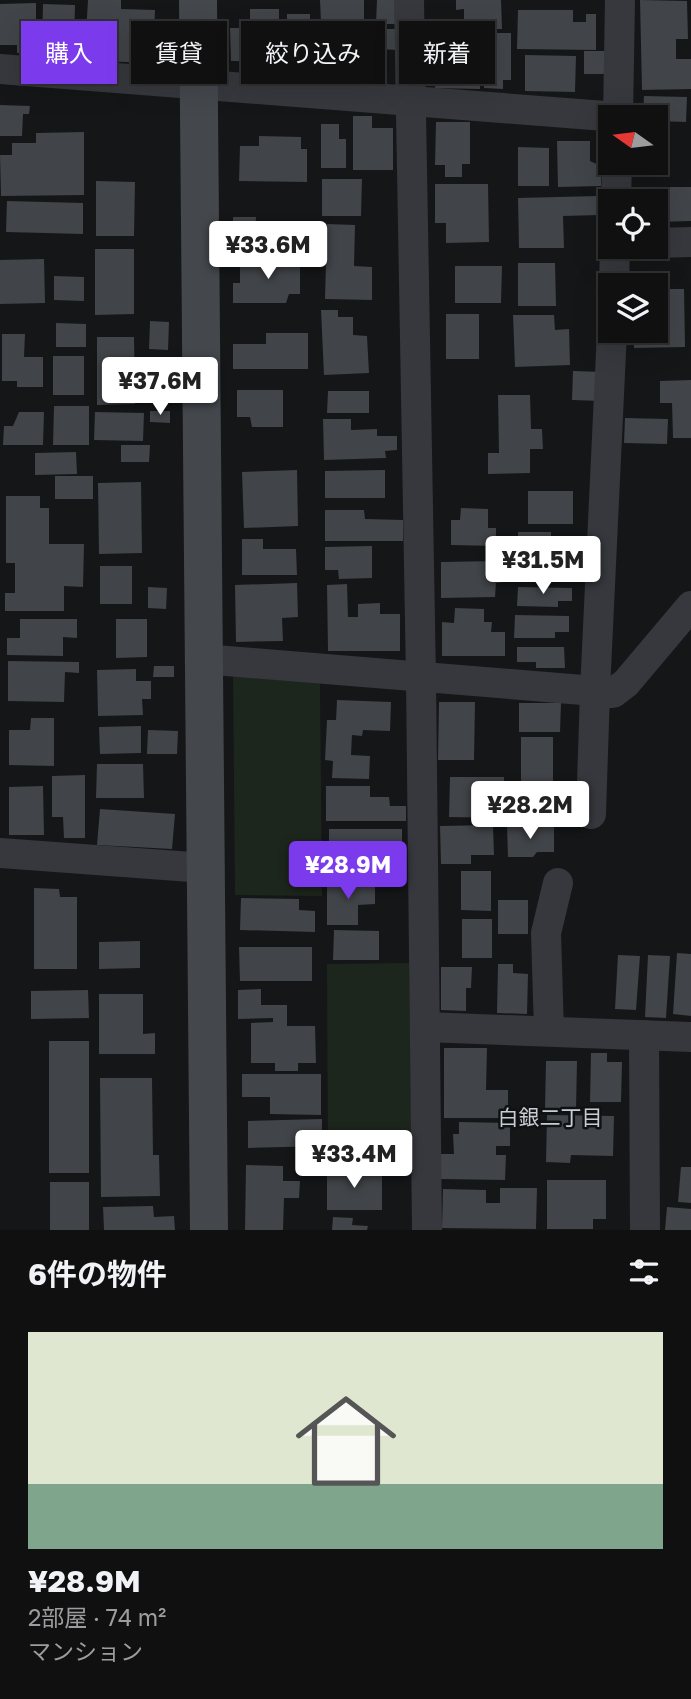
<!DOCTYPE html>
<html lang="ja">
<head>
<meta charset="utf-8">
<style>
	:root { --surface:#101011; --page:#1e1e1f; --text:#f1f3f6; --muted:#9c9d9f; --line:#303031; --accent:#7c3aed }
	body { margin:0; font-family:"Golos Text","Noto Sans JP",sans-serif; background:var(--page); color:var(--text); height:100vh; display:flex; flex-direction:column; font-size:26px; white-space:nowrap }
	* { box-sizing:border-box; margin:0 }
	p { font-size:23px; color:var(--muted) }
	.icon { flex:none; width:38px; height:38px; fill:none; stroke:currentColor; stroke-width:2; stroke-linecap:round; stroke-linejoin:round }
	.map { position:relative; height:1230px; overflow:hidden }
	.side { display:flex; flex-direction:column; background:var(--surface); flex:1 }
	.side>* { flex:none }
	.banner { position:absolute; left:21px; top:21px; width:649px; height:63px; display:flex; gap:14px }
	.needle { width:46px; rotate:284deg }
	.controls { position:absolute; left:598px; top:105px; display:grid; gap:14px }
	.controls a { display:grid; place-items:center; width:70px; height:70px; border-radius:0px; background:var(--surface); box-shadow:0 7px 28px #0002,0 0 0 2px var(--line); font-size:35px }
	.price { position:absolute; translate:-50% -60px; padding:0 16px; border-radius:7px; background:#fff; color:#222; font-size:23px; line-height:46px; filter:drop-shadow(0 2px 4px #0008) }
	.price::after { content:''; position:absolute; left:50%; top:42px; width:21px; height:16px; margin-left:-10px; background:inherit; clip-path:polygon(0 0,100% 0,50% 100%) }
	.price.selected { background:var(--accent); color:#fff }
	ul { padding:0; list-style:none }
	li { display:grid; align-content:center; gap:14px; height:371px; padding:0 28px }
	li span { display:grid; place-items:center; height:217px; border-radius:0px; color:#555 }
	li>.icon { margin-inline-start:auto }
	span .icon { width:126px; height:126px; fill:#fffc; stroke-width:1 }
	li b { font-size:30px }
	h2 { display:flex; justify-content:space-between; align-items:center; height:84px; padding:0 28px; font-size:30px }
	.tag { padding:0 24px; border-radius:0px; background:var(--surface); box-shadow:0 7px 28px #0002,0 0 0 2px var(--line); font-size:24px; line-height:63px }
	.tag.selected { background:var(--accent); color:#fff }
	.map>svg:first-child { display:block }
	.green { fill:#1d261d }
	.building { fill:#414448 }
	.lines { fill:none; stroke-linecap:round; stroke-linejoin:round }
	.street { stroke:#36383d; stroke-width:30 }
	.secondary { stroke:#44484d; stroke-width:38 }
	.labels { text-anchor:middle; dominant-baseline:central; stroke-width:5; stroke-linejoin:round; paint-order:stroke }
	.neighbourhood-label { font-size:21px; fill:#c8cdd4; stroke:#101112 }
</style>
</head>
<body>
<div class="map">
<svg width="691" height="1230" viewBox="0 0 691 1230">
	<rect width="100%" height="100%" fill="#151617"/>
	<g class="green">
		<path d="M233,674L320,682L322,896L235,895Z"/>
		<path d="M409,963L412,1164L328,1165L327,964Z"/>
	</g>
	<g class="building">
		<path d="M88,0H121V9L155,10L153,63L97,61L98,34H86Z"/>
		<path d="M320,0H364V23H321Z"/>
		<path d="M377,0H398V24H376Z"/>
		<path d="M456,0H501L502,29H464V9L456,10Z"/>
		<path d="M640,0L687,1L688,39H676V59H691V89L642,90Z"/>
		<path d="M36,3V52L17,53V45H0V4Z"/>
		<path d="M43,4L75,5L74,47L42,46Z"/>
		<path d="M250,9H279V32H287V14H310V70H245V61H231L230,28H250Z"/>
		<path d="M518,10H573V22H586V14H596V50L517,49Z"/>
		<path d="M366,26L367,66L353,67L354,75L322,76L320,28Z"/>
		<path d="M378,29H397V50L378,49Z"/>
		<path d="M431,30H481L480,89L435,88V72H444L445,59H440V49H431Z"/>
		<path d="M484,33H511V80H503V89L484,88Z"/>
		<rect x="584" y="51" width="24" height="23"/>
		<path d="M525,55L576,56L575,92L525,91Z"/>
		<path d="M644,96L687,97L686,122L656,121V117H643Z"/>
		<path d="M0,105L30,106L29,114H23L22,136H0Z"/>
		<path d="M353,116H372V128H393V170H353Z"/>
		<path d="M436,122H470V164H462V177H445V165H435Z"/>
		<path d="M321,124H339V139H346V168H321Z"/>
		<path d="M84,132V195L1,196L0,155H12V143H36V133Z"/>
		<path d="M259,136L301,137V149H307V182L239,181L240,146H259Z"/>
		<path d="M557,141H590V161L601,166V186L558,187Z"/>
		<path d="M518,147L549,148V186H518Z"/>
		<path d="M322,179H362L361,216H322Z"/>
		<path d="M96,181L135,182L134,236H96Z"/>
		<path d="M435,184H488L489,242L446,243V223H435Z"/>
		<path d="M637,187H691V221L656,222V201H638Z"/>
		<path d="M598,196L599,215L563,216L564,248H519L518,198Z"/>
		<path d="M7,201L83,203V234L6,232Z"/>
		<path d="M233,217H256L255,240H250V261H232Z"/>
		<path d="M327,224L355,225L354,266L372,267V300L325,299Z"/>
		<path d="M95,249H134V314L95,315Z"/>
		<path d="M255,258H300V294H289L286,303H233V283H240V267H255Z"/>
		<path d="M44,259L45,303L0,304V260Z"/>
		<path d="M518,263H555L556,306H518Z"/>
		<path d="M455,266H502L501,303H455Z"/>
		<path d="M54,276L84,277V301L54,300Z"/>
		<path d="M656,289H684L685,347L634,348V331H656Z"/>
		<path d="M321,310H338V317H353V335L367,336L369,373L324,375Z"/>
		<rect x="446" y="314" width="33" height="45"/>
		<path d="M513,315H554L555,330L569,329L570,365L515,367Z"/>
		<path d="M150,321L169,322L168,350L149,349Z"/>
		<path d="M56,323L86,324V347H56Z"/>
		<path d="M266,333H308V369H233V344H266Z"/>
		<path d="M2,334H25L24,357H43V387H17V381H2Z"/>
		<path d="M97,337H134L135,404L97,405Z"/>
		<rect x="53" y="356" width="31" height="39"/>
		<path d="M573,371L602,372V401L572,400Z"/>
		<path d="M691,380V438H673L672,403H660V381Z"/>
		<path d="M237,390H283V427H252L250,417H237Z"/>
		<path d="M328,391H369V413H327Z"/>
		<path d="M498,395H530L531,429H542L543,449H530V473L488,474V453H499Z"/>
		<path d="M54,406H89V445H53Z"/>
		<path d="M150,411H170V423L150,422Z"/>
		<path d="M19,412H44L43,445H3L4,426H13Z"/>
		<path d="M95,412L144,413L143,441L94,440Z"/>
		<path d="M625,418L668,419L667,444L624,443Z"/>
		<path d="M323,419H351V430L377,429V436H397V450L385,451L386,458L324,460Z"/>
		<path d="M121,445H150L149,462H121Z"/>
		<path d="M76,452L77,474L35,475V453Z"/>
		<path d="M297,470L298,526L244,528L242,472Z"/>
		<path d="M385,470V498H325V471Z"/>
		<rect x="55" y="476" width="38" height="23"/>
		<path d="M141,482L142,553L99,554L98,483Z"/>
		<rect x="528" y="491" width="45" height="33"/>
		<path d="M6,496H40V508H49V544H84L83,587L64,586V611H5V593H15V563H6Z"/>
		<path d="M461,508L488,509V528H496V546L451,545V520H460Z"/>
		<path d="M325,510H364L365,519L403,520V541H325Z"/>
		<path d="M518,532H551V577H519Z"/>
		<path d="M242,539H263V549H296L297,575H242Z"/>
		<path d="M372,546V578L339,579L338,570H325V547Z"/>
		<path d="M496,561V569H503L504,582L496,583L495,597L441,598V562Z"/>
		<rect x="100" y="566" width="32" height="38"/>
		<path d="M297,583L298,617L282,618L283,641L236,642L235,585Z"/>
		<path d="M347,584L348,617H358V604L380,603V614H400V651H328L327,585Z"/>
		<path d="M148,587L167,588L166,609L148,608Z"/>
		<path d="M518,587L572,588V601H558V607L517,606Z"/>
		<path d="M455,608L484,609V622H492L491,632H505V656H442V622L454,623Z"/>
		<path d="M515,615L569,616V632H555V638H514Z"/>
		<path d="M20,619H77V638L63,637V656L7,655V638H20Z"/>
		<path d="M116,619H147V657L116,658Z"/>
		<path d="M517,647H564L565,668H536V662H517Z"/>
		<path d="M8,661L79,662V673L65,672L64,702L8,701Z"/>
		<path d="M154,666H174V677H153Z"/>
		<path d="M136,669V681H151V699H142L143,715L98,716L97,670Z"/>
		<path d="M337,700L391,702L390,731L363,730L362,736L352,735L351,755L370,756L369,779L332,778L333,761L325,760L327,720H336Z"/>
		<path d="M439,702H475L474,760H438Z"/>
		<path d="M519,703H561L560,732H519Z"/>
		<path d="M31,718H54V766L9,765V730H30Z"/>
		<path d="M141,726V753L100,754L99,727Z"/>
		<path d="M148,730L178,731L177,754H147Z"/>
		<path d="M521,737H553V783L521,782Z"/>
		<path d="M97,764H143L144,798H96Z"/>
		<path d="M85,775V838H64L63,817H52V776Z"/>
		<path d="M450,777H504V818L449,817Z"/>
		<path d="M43,786L44,835H9V787Z"/>
		<path d="M326,786H370V797H389L390,806H406V821H326Z"/>
		<path d="M516,788L566,789L565,804H555V814H515Z"/>
		<path d="M100,809L175,814L172,849L97,845Z"/>
		<path d="M493,825L494,855H471V864H441L440,826Z"/>
		<path d="M507,827H554V852H537L533,857H508Z"/>
		<path d="M329,829H402V845H375V873H329Z"/>
		<path d="M461,871H491V911L461,910Z"/>
		<path d="M327,881H375V904L358,905V925H327Z"/>
		<path d="M34,888L59,889L60,897H77V969H34Z"/>
		<path d="M241,898L299,899V910L315,911V932L240,930Z"/>
		<rect x="498" y="900" width="30" height="34"/>
		<rect x="462" y="919" width="30" height="39"/>
		<path d="M334,930L379,931V960H333Z"/>
		<path d="M140,941V968L99,969V942Z"/>
		<path d="M239,947H312V981H240Z"/>
		<path d="M677,953L691,954V1016L673,1014Z"/>
		<path d="M618,955L640,956L636,1010L615,1009Z"/>
		<path d="M648,955L670,956L666,1018L645,1017Z"/>
		<path d="M498,964H513V973L528,974L527,1014L497,1013Z"/>
		<path d="M441,967H472L471,988H466V1011L441,1010Z"/>
		<path d="M261,989V1005H287V1026H315L316,1063H298V1071H275V1063H251V1023L273,1022V1018L238,1019V990Z"/>
		<path d="M88,990L89,1018L31,1019V991Z"/>
		<path d="M99,994H143V1034L155,1033V1054H99Z"/>
		<rect x="49" y="1041" width="40" height="132"/>
		<path d="M444,1048H487L486,1090H508V1118H444Z"/>
		<path d="M591,1053H607V1062H622L621,1102H590Z"/>
		<path d="M546,1061H577L576,1109L545,1108Z"/>
		<path d="M242,1074H321V1115L270,1114V1097H242Z"/>
		<path d="M100,1078H152L153,1155H159L160,1196L101,1197Z"/>
		<path d="M547,1115L614,1116L613,1156L571,1155L570,1163L546,1162Z"/>
		<path d="M322,1119V1146L248,1148V1121Z"/>
		<path d="M459,1122L510,1123V1146H496V1155H506L505,1180L441,1179V1154H454L453,1134H459Z"/>
		<path d="M246,1165L283,1166V1181H300L299,1198H284L283,1230H245Z"/>
		<path d="M681,1167H691V1203L678,1202Z"/>
		<rect x="327" y="1169" width="55" height="41"/>
		<path d="M547,1180H606V1219H593V1229H547Z"/>
		<rect x="50" y="1182" width="39" height="48"/>
		<path d="M500,1188H537L536,1229L442,1228L443,1189L486,1190V1203H500Z"/>
		<path d="M153,1206L154,1217L174,1216L175,1230H104L103,1207Z"/>
		<path d="M667,1207L691,1209V1230H665Z"/>
		<path d="M333,1217L353,1218L352,1225L368,1226L367,1230H332Z"/>
	</g>
	<g class="lines">
		<g class="street">
			<path d="M409,0L421,678L427,1230"/>
			<path d="M0,69L618,117"/>
			<path d="M618,117L620,0"/>
			<path d="M616,201L617,163"/>
			<path d="M656,243L691,242"/>
			<path d="M614,285L615,247"/>
			<path d="M203,659L595,691L612,331"/>
			<path d="M591,814L595,691L613,693L626,683L691,606"/>
			<path d="M0,853L205,868"/>
			<path d="M425,1027L691,1037"/>
			<path d="M549,1031L546,933L558,883"/>
			<path d="M644,1035L645,1230"/>
		</g>
		<path class="secondary" d="M198,0L209,1230"/>
	</g>
	<g class="labels">
		<g class="neighbourhood-label">
			<text x="550" y="1117">白銀二丁目</text>
		</g>
	</g>
</svg>
<div class="controls">
<a><svg class="needle" viewBox="-14 -14 28 28"><path d="M0-13l5 13h-10z" fill="#e53935"/><path d="M0 13l5-13h-10z" fill="#9c9d9f"/></svg></a>
<a><svg class="icon" aria-label="locate" viewBox="0 0 24 24"><circle cx="12" cy="12" r="6"/><path d="M12 2v4M12 18v4M2 12h4M18 12h4"/></svg></a>
<a><svg class="icon" aria-label="layers" viewBox="0 0 24 24"><path d="M12 4l9 5-9 5-9-5zM3 14l9 5 9-5"/></svg></a>
</div>
<b class="price" style="left:268px;top:281px">¥33.6M</b>
<b class="price" style="left:160px;top:417px">¥37.6M</b>
<b class="price" style="left:543px;top:596px">¥31.5M</b>
<b class="price" style="left:530px;top:841px">¥28.2M</b>
<b class="price selected" style="left:348px;top:901px">¥28.9M</b>
<b class="price" style="left:354px;top:1190px">¥33.4M</b>
<div class="banner">
<a class="tag selected">購入</a>
<a class="tag">賃貸</a>
<a class="tag">絞り込み</a>
<a class="tag">新着</a>
</div>
</div>
<section class="side">
<h2>6件の物件<svg class="icon" aria-label="filters" viewBox="0 0 24 24"><path d="M4 7h16M4 17h16"/><circle cx="9" cy="7" r="2"/><circle cx="15" cy="17" r="2"/></svg></h2>
<ul>
<li><span style="background:linear-gradient(#dfe7d0 70%,#7fa58c 0)"><svg class="icon" aria-label="home" viewBox="0 0 24 24"><path d="M3 11l9-7 9 7M6 9v11h12V9"/></svg></span><div><b>¥28.9M</b><p>2部屋 · 74 m²</p><p>マンション</p></div></li>
</ul>
</section>
</body>
</html>
